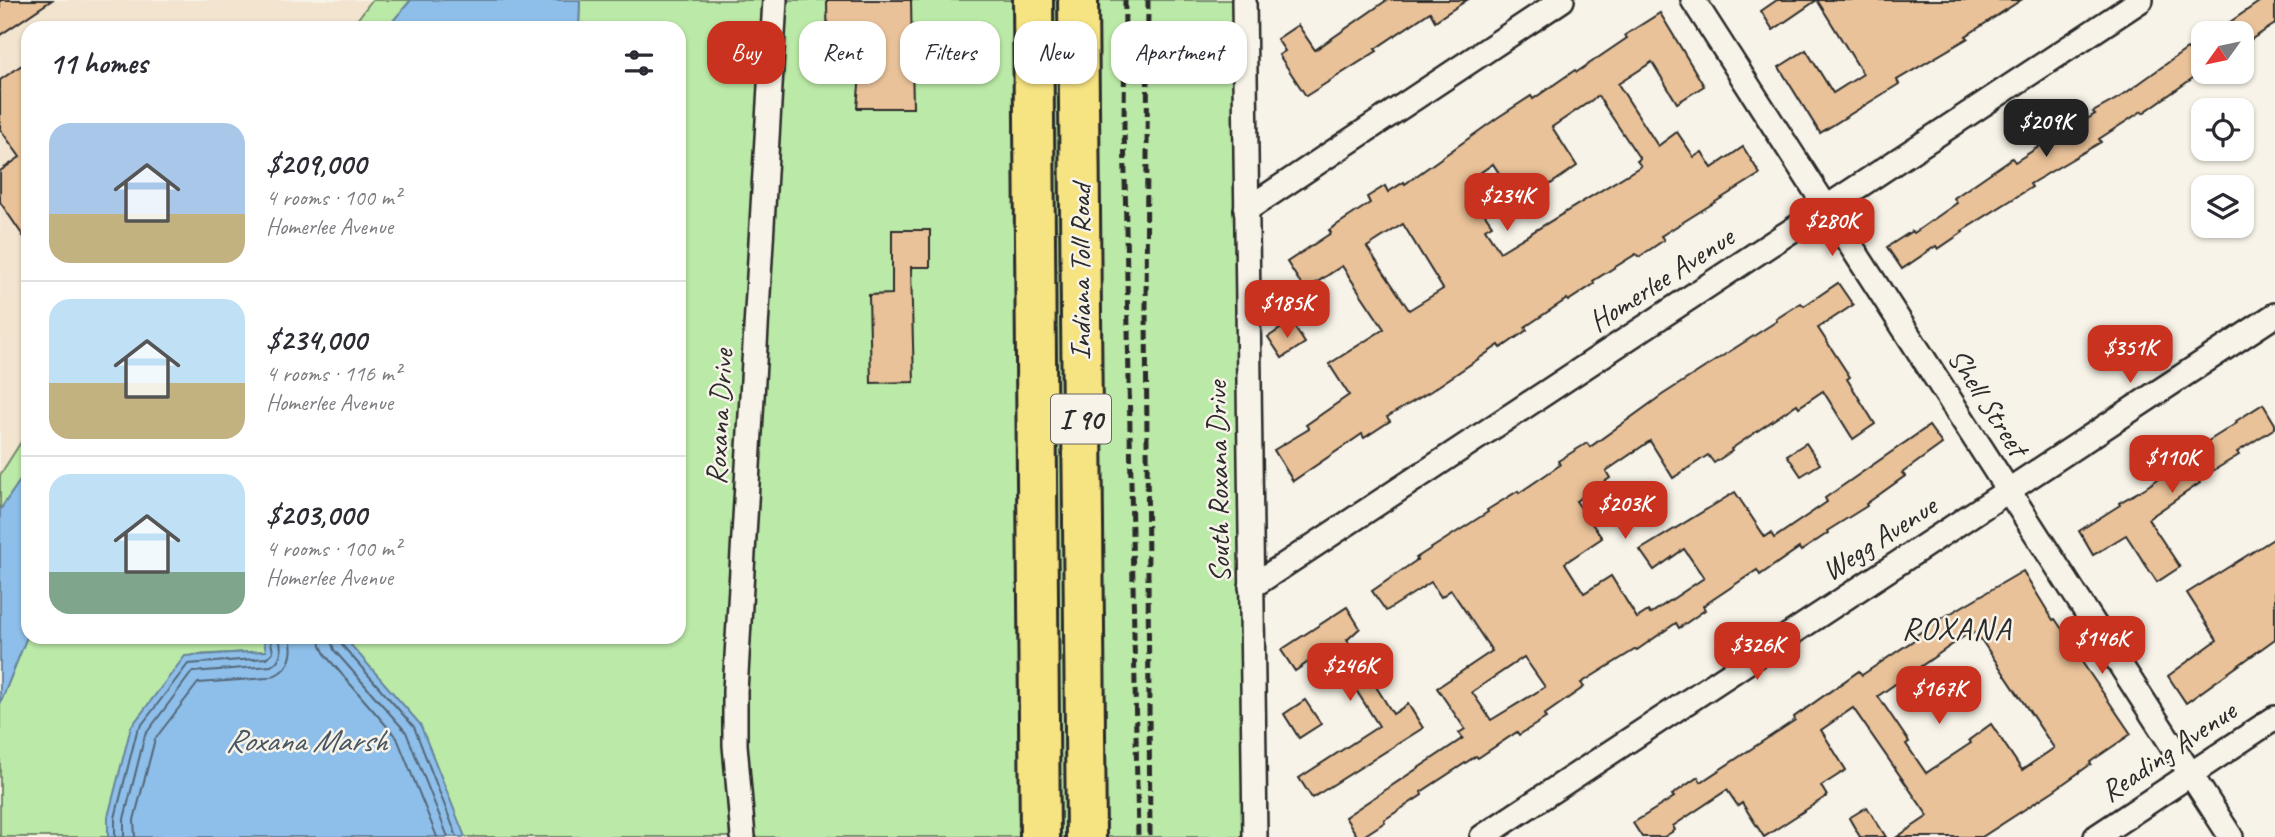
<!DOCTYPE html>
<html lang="en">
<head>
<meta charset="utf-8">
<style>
	:root { --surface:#fff; --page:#f2f2f3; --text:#2b2b33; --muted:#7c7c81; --line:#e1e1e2; --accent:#c8321e }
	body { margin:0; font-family:Caveat,sans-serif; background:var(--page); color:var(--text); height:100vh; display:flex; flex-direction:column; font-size:26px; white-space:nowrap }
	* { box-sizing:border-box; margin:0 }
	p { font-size:23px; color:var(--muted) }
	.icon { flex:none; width:38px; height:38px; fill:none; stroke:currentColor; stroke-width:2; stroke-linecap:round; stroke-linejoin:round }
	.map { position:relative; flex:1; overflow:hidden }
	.details { position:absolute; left:21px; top:21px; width:665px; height:623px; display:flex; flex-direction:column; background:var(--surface); border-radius:21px; box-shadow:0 2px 5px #0004 }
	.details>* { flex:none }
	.banner { position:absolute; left:707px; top:21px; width:665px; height:63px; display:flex; gap:14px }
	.needle { width:46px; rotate:237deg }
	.controls { position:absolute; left:2191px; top:21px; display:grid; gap:14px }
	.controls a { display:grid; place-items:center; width:63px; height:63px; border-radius:14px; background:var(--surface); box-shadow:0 2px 5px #0004; font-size:35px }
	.price { position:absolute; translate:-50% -60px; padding:0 16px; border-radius:14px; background:var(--accent); color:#fff; font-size:23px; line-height:46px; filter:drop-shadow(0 2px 4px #0008) }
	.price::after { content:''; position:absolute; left:50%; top:42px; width:21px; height:16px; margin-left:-10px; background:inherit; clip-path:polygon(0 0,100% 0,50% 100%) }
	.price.current { background:#222; color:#fff }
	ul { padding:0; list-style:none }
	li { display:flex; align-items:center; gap:21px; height:175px; padding:0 28px }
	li+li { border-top:2px solid var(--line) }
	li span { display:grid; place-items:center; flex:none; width:196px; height:140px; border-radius:21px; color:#555 }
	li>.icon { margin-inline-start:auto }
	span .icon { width:84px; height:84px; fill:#fffc; stroke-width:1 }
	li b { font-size:30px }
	h2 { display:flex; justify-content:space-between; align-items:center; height:84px; padding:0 28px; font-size:30px }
	.tag { padding:0 24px; border-radius:21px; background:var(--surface); box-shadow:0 2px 5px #0004; font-size:24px; line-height:63px }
	.tag.current { background:var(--accent); color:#fff }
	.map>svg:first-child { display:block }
	.built { fill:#f3e4d0 }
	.green { fill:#bbe9a7; stroke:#738a69; stroke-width:2 }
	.water { fill:#8ebfea; stroke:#66849e; stroke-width:2 }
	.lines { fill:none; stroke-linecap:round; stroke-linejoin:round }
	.shore { stroke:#536677; stroke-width:2 }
	.building { fill:#e9c299; stroke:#2b2b2b; stroke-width:2; fill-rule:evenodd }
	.minor-casing { stroke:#2b2b2b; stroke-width:28 }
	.motorway-casing { stroke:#2b2b2b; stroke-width:44 }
	.minor { stroke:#f7f3e8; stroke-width:23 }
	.motorway { stroke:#f6e381; stroke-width:38 }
	.rail { stroke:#2b2b2b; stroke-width:5; stroke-dasharray:10 5; stroke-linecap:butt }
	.labels { text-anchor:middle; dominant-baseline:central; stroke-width:5; stroke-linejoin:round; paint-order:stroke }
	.shield { fill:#f7f3e8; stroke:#686764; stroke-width:2 }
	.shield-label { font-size:28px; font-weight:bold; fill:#2b2b2b }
	.street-label { font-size:30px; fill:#2b2b2b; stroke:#f7f3e8 }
	.neighbourhood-label { font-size:32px; letter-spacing:2px; fill:#2b2b2b; stroke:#f7f3e8 }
	.water-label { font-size:32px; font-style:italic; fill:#495764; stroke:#f7f3e8 }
</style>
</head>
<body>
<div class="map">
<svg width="2275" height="837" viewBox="0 0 2275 837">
	<rect width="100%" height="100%" fill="#f7f3e8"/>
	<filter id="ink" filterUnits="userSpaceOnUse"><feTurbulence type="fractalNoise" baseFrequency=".0143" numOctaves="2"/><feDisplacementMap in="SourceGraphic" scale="14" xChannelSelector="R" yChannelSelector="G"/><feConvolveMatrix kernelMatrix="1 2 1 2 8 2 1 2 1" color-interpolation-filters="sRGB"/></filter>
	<g filter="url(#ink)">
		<path class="built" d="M0,0H411L387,28H28V469L0,510Z"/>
		<g class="green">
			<path d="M372,0H411L387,28H351Z"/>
			<path d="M580,0H1244L1255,837H400L331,637H679V28H579Z"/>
			<path d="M28,431V469L0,510V475Z"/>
			<path d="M28,634V637H263L267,651L193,655L244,837H0V704Z"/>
		</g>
		<g class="water">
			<path d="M411,0H580L579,28H387Z"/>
			<path d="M28,469V634L0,704V510Z"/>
			<path d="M263,637H344L420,724L465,837H108V817L131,727L185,656L266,651Z"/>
		</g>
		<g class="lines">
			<g class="shore">
				<path d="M320,637L321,646L326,656L397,738L437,837"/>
				<path d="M330,637L334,650L406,732L448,837"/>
				<path d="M339,637L341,644L414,727L457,837"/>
				<path d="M115,837V818L137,731L188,664L267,658L273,652L270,637"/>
				<path d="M124,837V819L145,735L192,672L271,666C283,659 282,649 279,637"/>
				<path d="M135,837L134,820L155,739L198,683L267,678C288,673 295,657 290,637"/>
			</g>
		</g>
		<g class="building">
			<path d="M0,0H52L0,35Z"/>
			<path d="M827,0H911L913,108H857L860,74H828Z"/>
			<path d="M1387,0H1467L1435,21L1430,12L1375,49L1377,51L1306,96L1279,55L1285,51L1277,39L1298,25L1315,50Z"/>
			<path d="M1777,0H2021L1966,36L1968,38L1897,80L1899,84L1820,133L1779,67L1806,50L1833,93L1863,74L1817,0L1773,30L1761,11Z"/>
			<path d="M2262,0H2275V24L2244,44L2242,40V33H2237L2230,22Z"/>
			<path d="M1660,13L1704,86L1677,103L1652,62L1618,84L1658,146L1677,132L1694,157L1702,152L1712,168L1743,147L1760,174L1661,236L1664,240L1639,257L1636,254L1593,281L1594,284L1568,301L1567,299L1525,327L1527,330L1501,348L1499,345L1431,391L1387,417L1390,421L1364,438L1362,434L1293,481L1274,450L1309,429L1306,425L1349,395L1329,364L1384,329L1342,266L1305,290L1287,262L1331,233L1329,230L1370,203L1367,197L1385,186L1388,192L1404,182L1405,184L1497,118L1531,96L1533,99L1575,70L1577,72L1627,38L1625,35ZM1598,96L1640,159L1637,161L1641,166L1500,252L1485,229L1492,225L1464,184L1493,164L1520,205L1577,166L1552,127ZM1403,224L1443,289L1409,310L1367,247Z"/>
			<path d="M2203,42V71L2143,113L2142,111L2099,139L2101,142L2030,184L2032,187L1962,231L1963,232L1938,249L1936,246L1902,269L1887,247L1912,231L1914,233L1957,203L1954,198L2012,158L2015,162L2051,139L2052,141L2095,114L2093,112L2120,97L2187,49L2189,51Z"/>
			<path d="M28,61V243L0,202V171L20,157L0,129V80Z"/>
			<path d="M892,230H930V267H911L914,382L871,383L869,295L892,294Z"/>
			<path d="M1838,283L1853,305L1818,328L1850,377L1847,379L1875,424L1853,439L1823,391L1799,407L1797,404L1731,449L1732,451L1714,463L1708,455L1673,478L1650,441L1606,471L1610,478L1576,501L1602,538L1565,563L1584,593L1611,576L1637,618L1648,611L1650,614L1704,578L1684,549L1654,570L1640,550L1735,492L1765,537L1771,533L1774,538L1827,502L1825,498L1929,426L1942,444L1902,473L1905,476L1866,504L1867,506L1827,531L1828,533L1801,551L1799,548L1760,575L1757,570L1703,606L1705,610L1679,628L1676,623L1637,650L1636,649L1581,683L1584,687L1544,715L1546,718L1519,735L1517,732L1478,758L1476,756L1421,792L1422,795L1384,820L1385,822L1362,837H1358L1345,817L1463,738L1459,733L1465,729L1437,688L1492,651L1451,590L1441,597L1431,582L1386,611L1372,591L1417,560L1416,558L1488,512L1487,510L1518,491L1519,493L1560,465L1558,461L1587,443L1590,447L1662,395L1777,321L1776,319L1801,303L1804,306ZM1524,657L1545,687L1491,720L1472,692Z"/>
			<path d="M1291,322L1305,343L1282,358L1268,337Z"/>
			<path d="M2263,404L2275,424V428L2237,452L2239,455L2198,480L2200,483L2148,519L2180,567L2157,582L2126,535L2093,555L2079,531L2120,505L2119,503L2145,488L2199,451L2197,448L2237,423L2236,421Z"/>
			<path d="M1806,443L1820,464L1801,476L1787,455Z"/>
			<path d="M2275,538V639L2186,703L2168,676L2217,640L2187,593Z"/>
			<path d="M2023,571L2053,620L2055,619L2069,639L2067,640L2131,734L2090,762L2091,764L2053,791L1982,837H1897L1928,816L1853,708L1821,730L1846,770L1821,786L1827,796L1764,837L1742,803L1738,806L1727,790L1673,826L1675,830L1664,837H1642L1633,823L1674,797L1672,795L1698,777L1701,782L1795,720L1794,717L1859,671L1862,675L1917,638L1915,636L1939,620ZM1976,632L2054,748L2022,770L1991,724L1969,740L1971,743L1926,773L1906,744L1909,742L1878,696L1969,633L1970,635Z"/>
			<path d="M1347,607L1360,628L1347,640L1393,714L1408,704L1423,728L1312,798L1299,778L1379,726L1329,648L1295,671L1281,650Z"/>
			<path d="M1305,700L1321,724L1299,738L1284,714Z"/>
			<path d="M1867,807L1886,837H1860L1849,818Z"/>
		</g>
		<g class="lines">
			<g class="minor-casing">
				<g id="minor">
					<path d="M1244,0L1255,837"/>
					<path d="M1693,0L2231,837"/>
					<path d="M1246,210L1562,0"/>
					<path d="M1251,587L2141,0"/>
					<path d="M743,837L735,745V691L775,0"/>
					<path d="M1482,837L2275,315"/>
					<path d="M2096,837L2275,718"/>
				</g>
			</g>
			<g class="motorway-casing">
				<g id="motorway">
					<path d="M1033,0L1040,837"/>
					<path d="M1078,0L1086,837"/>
				</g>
			</g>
			<use href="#minor" class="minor"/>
			<use href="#motorway" class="motorway"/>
			<g class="rail">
				<path d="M1125,0L1124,126L1138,837"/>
				<path d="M1148,0L1146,310L1150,837"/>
			</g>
		</g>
	</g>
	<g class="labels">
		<rect class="shield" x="1051" y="394.5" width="60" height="49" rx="5"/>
		<g class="shield-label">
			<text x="1081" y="419">I 90</text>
		</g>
		<g class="street-label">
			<text transform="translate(1080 272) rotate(-90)">Indiana Toll Road</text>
			<text transform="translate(1661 279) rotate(-33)">Homerlee Avenue</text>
			<text transform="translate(1988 402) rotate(57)">Shell Street</text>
			<text transform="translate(719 417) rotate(-87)">Roxana Drive</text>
			<text transform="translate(1218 482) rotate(-91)">South Roxana Drive</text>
			<text transform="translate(1879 538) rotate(-33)">Wegg Avenue</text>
			<text transform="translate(2168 751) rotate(-34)">Reading Avenue</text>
		</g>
		<g class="neighbourhood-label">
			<text x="1957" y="628">ROXANA</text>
		</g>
		<g class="water-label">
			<text x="306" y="740">Roxana Marsh</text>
		</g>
	</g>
</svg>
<div class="controls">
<a><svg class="needle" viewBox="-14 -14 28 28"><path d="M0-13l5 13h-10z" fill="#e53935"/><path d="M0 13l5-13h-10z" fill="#7c7c81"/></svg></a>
<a><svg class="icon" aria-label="locate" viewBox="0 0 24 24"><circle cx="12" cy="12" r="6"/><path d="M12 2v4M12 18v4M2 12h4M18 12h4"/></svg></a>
<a><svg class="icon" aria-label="layers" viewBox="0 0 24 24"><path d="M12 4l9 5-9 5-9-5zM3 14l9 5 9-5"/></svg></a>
</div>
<b class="price current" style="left:2046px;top:159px">$209K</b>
<b class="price" style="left:1507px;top:233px">$234K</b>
<b class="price" style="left:1832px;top:258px">$280K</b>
<b class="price" style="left:1287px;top:340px">$185K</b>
<b class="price" style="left:2130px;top:385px">$351K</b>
<b class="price" style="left:2172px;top:495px">$110K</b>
<b class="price" style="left:1625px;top:541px">$203K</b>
<b class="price" style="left:2102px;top:676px">$146K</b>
<b class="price" style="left:1757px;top:682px">$326K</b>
<b class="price" style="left:1350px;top:703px">$246K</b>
<b class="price" style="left:1939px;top:726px">$167K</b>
<div class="banner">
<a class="tag current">Buy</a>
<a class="tag">Rent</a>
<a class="tag">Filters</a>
<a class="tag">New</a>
<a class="tag">Apartment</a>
</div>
<section class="details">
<h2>11 homes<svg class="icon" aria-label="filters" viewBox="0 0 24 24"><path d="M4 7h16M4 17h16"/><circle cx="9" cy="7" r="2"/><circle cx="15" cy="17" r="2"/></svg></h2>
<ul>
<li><span style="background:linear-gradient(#a9c7e8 65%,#c2b280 0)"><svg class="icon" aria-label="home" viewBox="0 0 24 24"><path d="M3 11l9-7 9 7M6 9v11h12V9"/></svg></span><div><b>$209,000</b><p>4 rooms · 100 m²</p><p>Homerlee Avenue</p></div></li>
<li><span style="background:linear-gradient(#bfe0f5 60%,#c2b280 0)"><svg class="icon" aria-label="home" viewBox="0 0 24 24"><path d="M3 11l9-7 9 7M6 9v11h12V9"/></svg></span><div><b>$234,000</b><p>4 rooms · 116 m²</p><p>Homerlee Avenue</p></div></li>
<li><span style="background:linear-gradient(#bfe0f5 70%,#7fa58c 0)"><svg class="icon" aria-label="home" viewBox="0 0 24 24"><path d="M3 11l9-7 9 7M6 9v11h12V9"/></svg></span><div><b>$203,000</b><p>4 rooms · 100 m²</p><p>Homerlee Avenue</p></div></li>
</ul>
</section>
</div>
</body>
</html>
